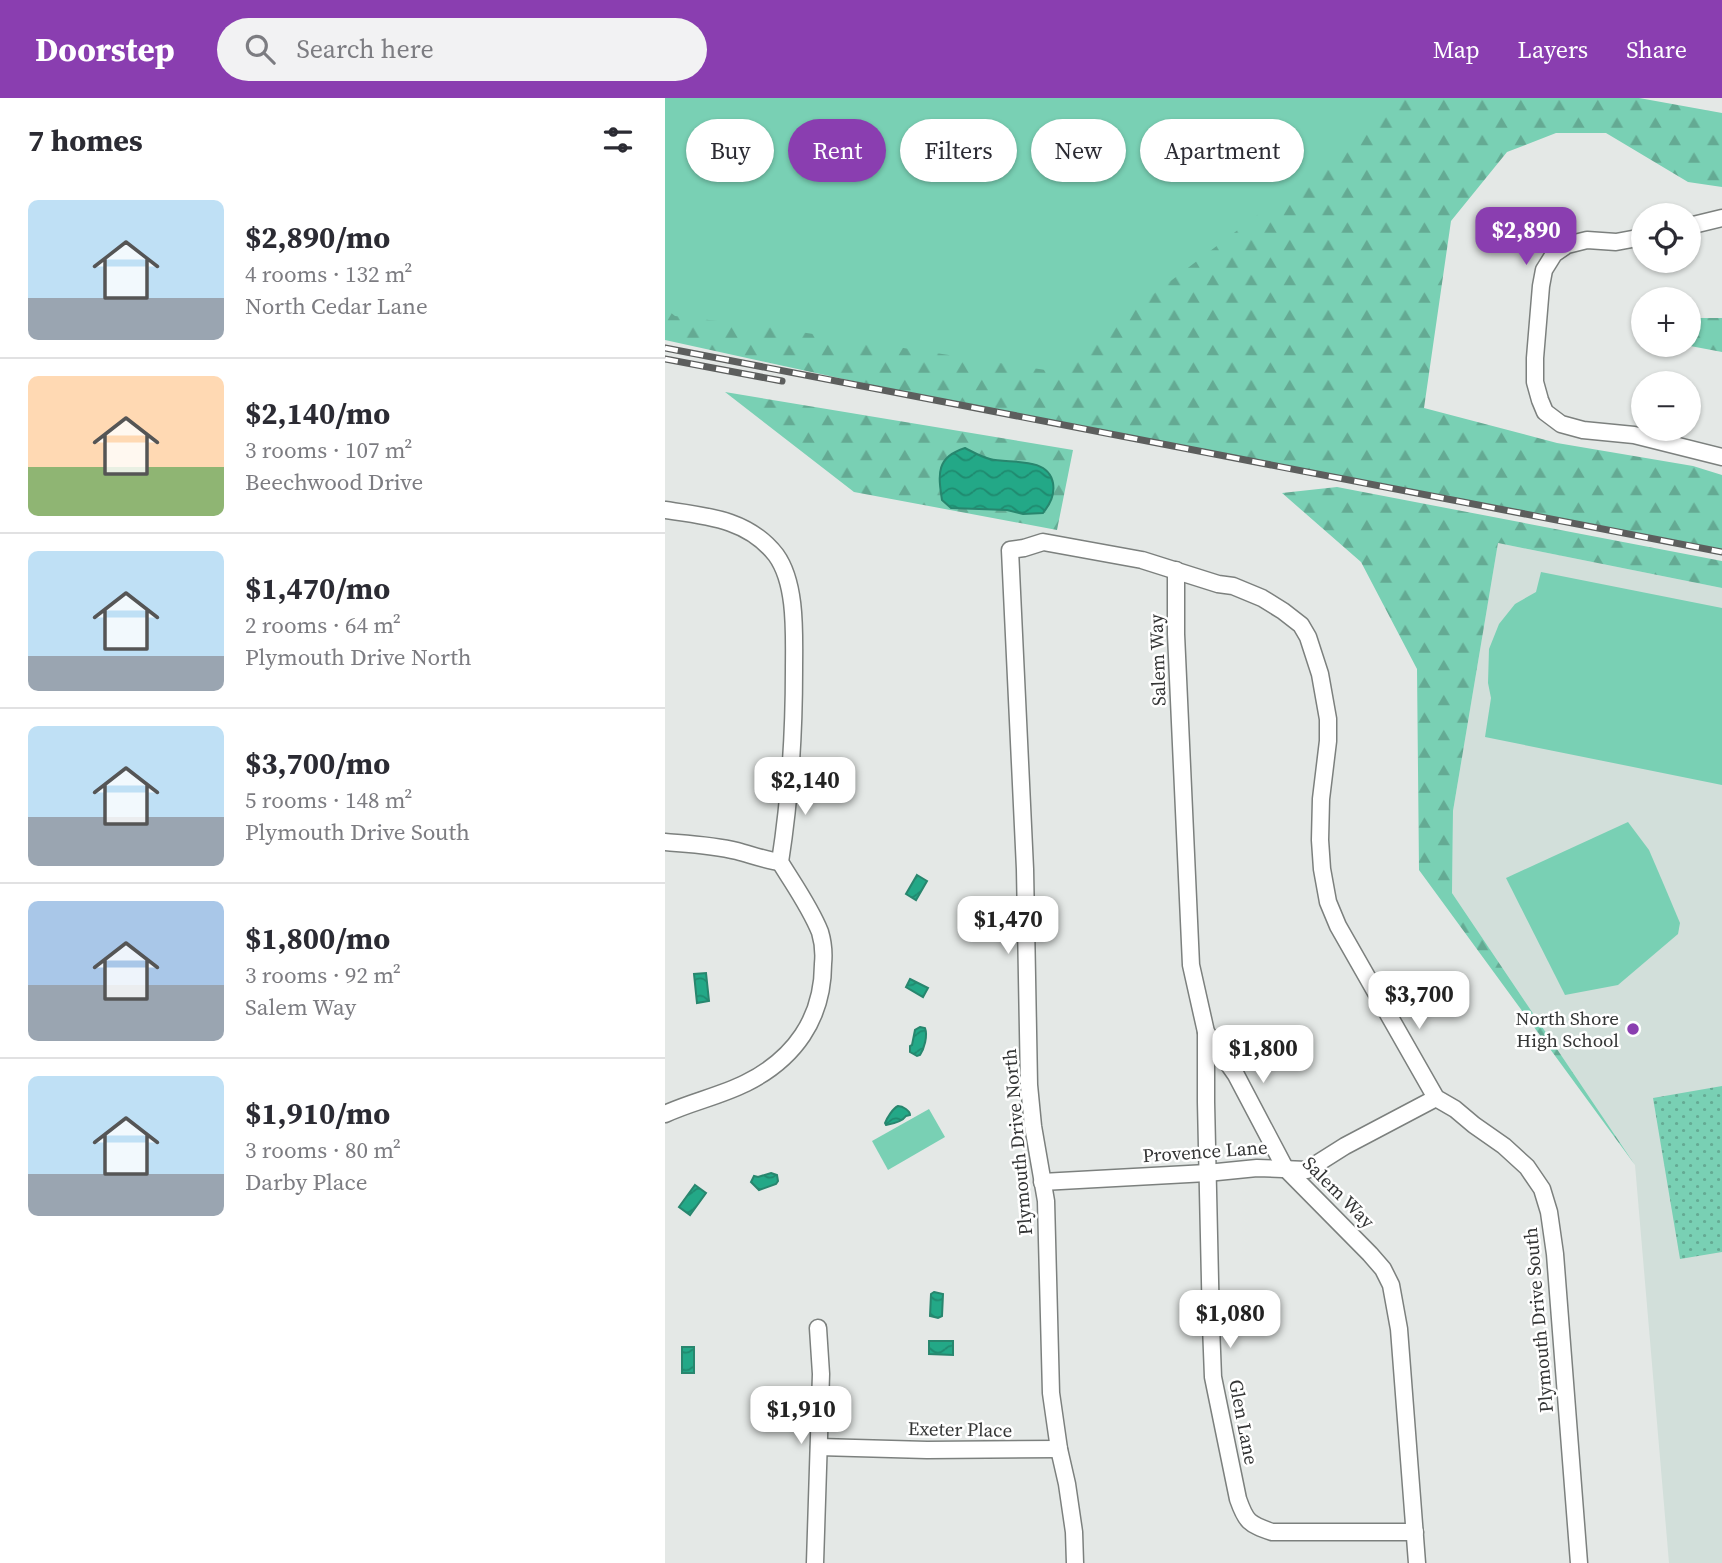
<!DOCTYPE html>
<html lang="en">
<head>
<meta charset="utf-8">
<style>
	:root { --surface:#fff; --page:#f2f2f3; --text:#2b2b33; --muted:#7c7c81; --line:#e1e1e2; --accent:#8a3eb0 }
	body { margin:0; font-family:"Source Serif 4",serif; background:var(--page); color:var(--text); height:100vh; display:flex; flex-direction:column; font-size:26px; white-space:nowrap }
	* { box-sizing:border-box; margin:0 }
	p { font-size:23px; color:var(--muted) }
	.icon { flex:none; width:38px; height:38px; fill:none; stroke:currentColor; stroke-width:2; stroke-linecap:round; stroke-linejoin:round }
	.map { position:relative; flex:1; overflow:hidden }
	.side { display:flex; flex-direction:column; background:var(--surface); width:665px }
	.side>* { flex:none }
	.top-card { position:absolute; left:21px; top:21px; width:665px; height:63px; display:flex; gap:14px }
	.controls { position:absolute; left:966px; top:105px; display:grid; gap:14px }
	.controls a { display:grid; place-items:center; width:70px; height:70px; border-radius:50%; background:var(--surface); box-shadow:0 2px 5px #0004; font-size:35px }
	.price { position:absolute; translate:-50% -60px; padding:0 16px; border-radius:14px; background:#fff; color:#222; font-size:23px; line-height:46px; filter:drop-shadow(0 2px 4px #0008) }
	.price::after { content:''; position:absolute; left:50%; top:42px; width:21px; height:16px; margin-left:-10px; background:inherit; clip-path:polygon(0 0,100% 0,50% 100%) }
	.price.selected { background:var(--accent); color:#fff }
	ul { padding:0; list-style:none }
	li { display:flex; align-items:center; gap:21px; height:175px; padding:0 28px }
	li+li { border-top:2px solid var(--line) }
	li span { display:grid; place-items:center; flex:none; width:196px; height:140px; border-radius:10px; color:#555 }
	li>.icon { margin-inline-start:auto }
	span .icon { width:84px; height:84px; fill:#fffc; stroke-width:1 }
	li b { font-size:30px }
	h2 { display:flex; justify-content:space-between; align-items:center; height:84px; padding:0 28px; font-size:30px }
	.tag { padding:0 24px; border-radius:32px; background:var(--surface); box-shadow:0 2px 5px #0004; font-size:24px; line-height:63px }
	.tag.selected { background:var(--accent); color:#fff }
	header { display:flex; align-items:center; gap:42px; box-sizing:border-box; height:98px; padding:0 35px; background:var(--accent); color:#fff }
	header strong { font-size:33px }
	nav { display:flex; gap:38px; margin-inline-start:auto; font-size:24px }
	.search { width:490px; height:63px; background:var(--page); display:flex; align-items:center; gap:18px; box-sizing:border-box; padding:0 24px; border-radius:38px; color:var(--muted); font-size:26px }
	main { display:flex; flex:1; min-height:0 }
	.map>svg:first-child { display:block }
	.built { fill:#d2dfda }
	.grass { fill:#79d0b4 }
	.forest { fill:url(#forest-firs); fill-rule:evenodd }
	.park { fill:url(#park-dots) }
	.water { fill:url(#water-waves); stroke:#28866e; stroke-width:2 }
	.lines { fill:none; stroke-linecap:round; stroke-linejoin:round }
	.street-casing { stroke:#7c807e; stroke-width:19 }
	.street { stroke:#fff; stroke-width:16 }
	.rail-casing { stroke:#5c5e5d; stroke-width:7 }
	.rail { stroke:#fff; stroke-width:4.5; stroke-dasharray:13; stroke-linecap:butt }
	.poi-dot { fill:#8a3eb0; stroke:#fff; stroke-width:2.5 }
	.labels { text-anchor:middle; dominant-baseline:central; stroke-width:5; stroke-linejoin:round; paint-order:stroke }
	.street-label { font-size:19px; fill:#343535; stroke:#fff }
	.poi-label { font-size:19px; fill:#343535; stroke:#fff; text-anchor:end }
</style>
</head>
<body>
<header>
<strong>Doorstep</strong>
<div class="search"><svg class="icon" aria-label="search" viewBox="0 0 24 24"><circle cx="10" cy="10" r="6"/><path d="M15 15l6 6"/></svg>Search here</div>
<nav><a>Map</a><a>Layers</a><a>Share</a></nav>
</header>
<main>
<section class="side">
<h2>7 homes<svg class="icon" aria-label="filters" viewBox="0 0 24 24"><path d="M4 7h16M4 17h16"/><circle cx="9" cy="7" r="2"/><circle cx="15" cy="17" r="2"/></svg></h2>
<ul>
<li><span style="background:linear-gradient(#bfe0f5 70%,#9aa5b1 0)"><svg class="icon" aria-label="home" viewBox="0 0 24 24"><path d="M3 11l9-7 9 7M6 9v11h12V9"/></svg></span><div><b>$2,890/mo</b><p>4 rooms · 132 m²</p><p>North Cedar Lane</p></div></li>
<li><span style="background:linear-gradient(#ffd9b3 65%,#8fb573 0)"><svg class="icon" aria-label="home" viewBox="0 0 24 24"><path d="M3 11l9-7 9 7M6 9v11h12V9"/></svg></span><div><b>$2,140/mo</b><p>3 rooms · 107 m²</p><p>Beechwood Drive</p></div></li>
<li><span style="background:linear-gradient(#bfe0f5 75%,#9aa5b1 0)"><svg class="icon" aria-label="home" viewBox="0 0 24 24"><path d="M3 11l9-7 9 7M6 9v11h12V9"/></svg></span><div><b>$1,470/mo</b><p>2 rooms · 64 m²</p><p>Plymouth Drive North</p></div></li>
<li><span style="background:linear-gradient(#bfe0f5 65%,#9aa5b1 0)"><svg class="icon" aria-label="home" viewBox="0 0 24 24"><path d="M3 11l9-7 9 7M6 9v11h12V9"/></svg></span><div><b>$3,700/mo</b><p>5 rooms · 148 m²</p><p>Plymouth Drive South</p></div></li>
<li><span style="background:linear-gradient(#a9c7e8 60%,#9aa5b1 0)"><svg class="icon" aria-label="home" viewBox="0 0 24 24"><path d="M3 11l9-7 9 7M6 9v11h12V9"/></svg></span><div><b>$1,800/mo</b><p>3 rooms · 92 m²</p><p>Salem Way</p></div></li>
<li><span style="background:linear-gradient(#bfe0f5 70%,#9aa5b1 0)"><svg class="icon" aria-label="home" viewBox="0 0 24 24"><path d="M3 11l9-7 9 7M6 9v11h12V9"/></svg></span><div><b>$1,910/mo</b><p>3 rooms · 80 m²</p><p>Darby Place</p></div></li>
</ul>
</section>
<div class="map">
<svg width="1057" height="1465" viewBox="0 0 1057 1465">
	<defs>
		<pattern id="forest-firs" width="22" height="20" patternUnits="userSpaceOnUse" patternTransform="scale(1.75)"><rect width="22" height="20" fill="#79d0b4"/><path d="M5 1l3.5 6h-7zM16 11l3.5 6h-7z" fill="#64aa93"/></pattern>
		<pattern id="park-dots" width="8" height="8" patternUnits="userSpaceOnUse" patternTransform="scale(1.75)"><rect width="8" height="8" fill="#79d0b4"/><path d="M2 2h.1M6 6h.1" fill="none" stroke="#64aa93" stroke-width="1.8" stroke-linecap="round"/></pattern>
		<pattern id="water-waves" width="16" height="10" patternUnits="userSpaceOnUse" patternTransform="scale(1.75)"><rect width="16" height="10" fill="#23a887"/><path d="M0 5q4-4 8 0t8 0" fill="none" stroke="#1f8a6f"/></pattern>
	</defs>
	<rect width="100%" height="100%" fill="#e4e8e6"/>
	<path class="built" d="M833,445L1057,490V1465H1004L970,1067L787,795L788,713Z"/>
	<g class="grass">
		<path d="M0,0H769L385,305L0,234Z"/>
		<path d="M876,474L1057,510V687L820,639L826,600L823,585L824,551L834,526L850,506L871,494Z"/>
		<path d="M963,724L984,752L999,787L1015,825L1013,836L953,887L900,897L841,780Z"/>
		<path d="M264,1011L280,1039L223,1072L207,1043Z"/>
	</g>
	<g class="forest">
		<path d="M733,0H974L1057,15V89L1023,84L941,35H891L842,54L786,123L759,310L892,345L1028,368L1057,377V453L334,315L0,242V210L10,218L103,229L387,273L611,103Z"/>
		<path d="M1024,220H1057V254L1020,247H1024Z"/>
		<path d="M60,294L408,352L392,432L189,394ZM300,350L321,361L338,364L358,416L342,412Z"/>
		<path d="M672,389L1057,463V490L833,445L788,713L787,795L970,1067L754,772L752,571L696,464L617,395Z"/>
	</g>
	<path class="park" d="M1057,988V1154L1015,1161L988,1000Z"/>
	<g class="water">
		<path d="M300,350C308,354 316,359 325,361C344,366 383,358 388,385C390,397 385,406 378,415L358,416L342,412L286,410L277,402C273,376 271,359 300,350Z"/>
		<path d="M252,777L262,783L251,802L241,796Z"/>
		<path d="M41,875L44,903L32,905L29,876Z"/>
		<path d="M245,881L263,890L258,899L241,889Z"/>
		<path d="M255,929L260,930C263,938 259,951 255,957L252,958L245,954V948L247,947L250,932Z"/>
		<path d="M233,1008C238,1008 245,1013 245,1017L241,1018C237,1024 227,1026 221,1027L220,1025C222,1020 228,1010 233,1008Z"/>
		<path d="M106,1075L112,1077L113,1083L111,1086L94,1092L86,1084L89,1078L93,1079Z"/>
		<path d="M30,1087L41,1095L25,1117L14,1109Z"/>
		<path d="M269,1194L278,1196L277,1218L273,1220L265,1218L266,1196Z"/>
		<path d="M264,1243H288V1257L264,1256Z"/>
		<rect x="17" y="1249" width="12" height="26"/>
	</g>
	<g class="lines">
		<g class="street-casing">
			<g id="street">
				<path d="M1024,128L1057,120"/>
				<path d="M978,139L951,144L922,142L902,147L889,156L879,172L876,188L870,260V284L875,302L880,314L896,326L918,332L969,337L1057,359"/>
				<path d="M0,412C42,418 83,421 111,457C132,486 129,537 129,572C129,636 125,700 115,764C129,787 145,809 155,834C158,844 159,856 158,866C158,921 129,961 81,985C55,998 26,1004 0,1016"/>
				<path d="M511,472V536L526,867L541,934L571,977L620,1070L705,1156L718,1171L726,1187L734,1231L752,1465"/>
				<path d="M0,744C24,746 48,747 72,753C87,757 100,762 115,764"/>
				<path d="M541,934V1004L546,1227L548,1279L573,1401C581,1424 584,1426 607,1434H750"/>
				<path d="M377,1084L542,1075L592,1070L642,1072L680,1048L771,1000"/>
				<path d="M154,1349L262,1352L394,1351"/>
				<path d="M150,1465L156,1276L153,1230"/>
				<path d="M410,1465L409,1434L402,1386L394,1351L386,1295L381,1103L368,1028L364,987L360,771L345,452L359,450L378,444L477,462L553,486L568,488L597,500L618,513L636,527L643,539L655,576L663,621V643L656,701L655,742L657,771L663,804L673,828L771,1000L790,1011L809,1027L839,1048L862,1069L877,1091L884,1114L890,1156L914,1465"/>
			</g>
		</g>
		<use href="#street" class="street"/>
		<g class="rail-casing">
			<g id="rail">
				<path d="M0,250L1057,454"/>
				<path d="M0,261L117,283"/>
			</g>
		</g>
		<use href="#rail" class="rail"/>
	</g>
	<circle class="poi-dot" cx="968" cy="931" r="7"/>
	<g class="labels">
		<g class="street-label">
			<text transform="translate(492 562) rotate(-92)">Salem Way</text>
			<text transform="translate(352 1044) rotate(-95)">Plymouth Drive North</text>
			<text transform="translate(540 1053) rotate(-4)">Provence Lane</text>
			<text transform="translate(674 1094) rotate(45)">Salem Way</text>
			<text transform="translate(873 1222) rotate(-95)">Plymouth Drive South</text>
			<text transform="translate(579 1324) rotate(79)">Glen Lane</text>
			<text transform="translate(295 1331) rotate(1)">Exeter Place</text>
		</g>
		<g class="poi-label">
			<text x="954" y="920">North Shore<tspan x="954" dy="22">High School</tspan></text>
		</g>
	</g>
</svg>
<div class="controls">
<a><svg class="icon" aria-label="locate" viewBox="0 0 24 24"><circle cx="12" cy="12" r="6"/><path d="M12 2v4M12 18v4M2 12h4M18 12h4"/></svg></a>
<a>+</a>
<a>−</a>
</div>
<b class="price selected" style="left:861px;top:169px">$2,890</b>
<b class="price" style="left:140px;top:719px">$2,140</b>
<b class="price" style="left:343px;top:858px">$1,470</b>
<b class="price" style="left:754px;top:933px">$3,700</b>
<b class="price" style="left:598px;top:987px">$1,800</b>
<b class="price" style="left:565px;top:1252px">$1,080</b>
<b class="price" style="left:136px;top:1348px">$1,910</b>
<div class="top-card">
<a class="tag">Buy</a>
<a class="tag selected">Rent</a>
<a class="tag">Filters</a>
<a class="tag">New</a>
<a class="tag">Apartment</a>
</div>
</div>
</main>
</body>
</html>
